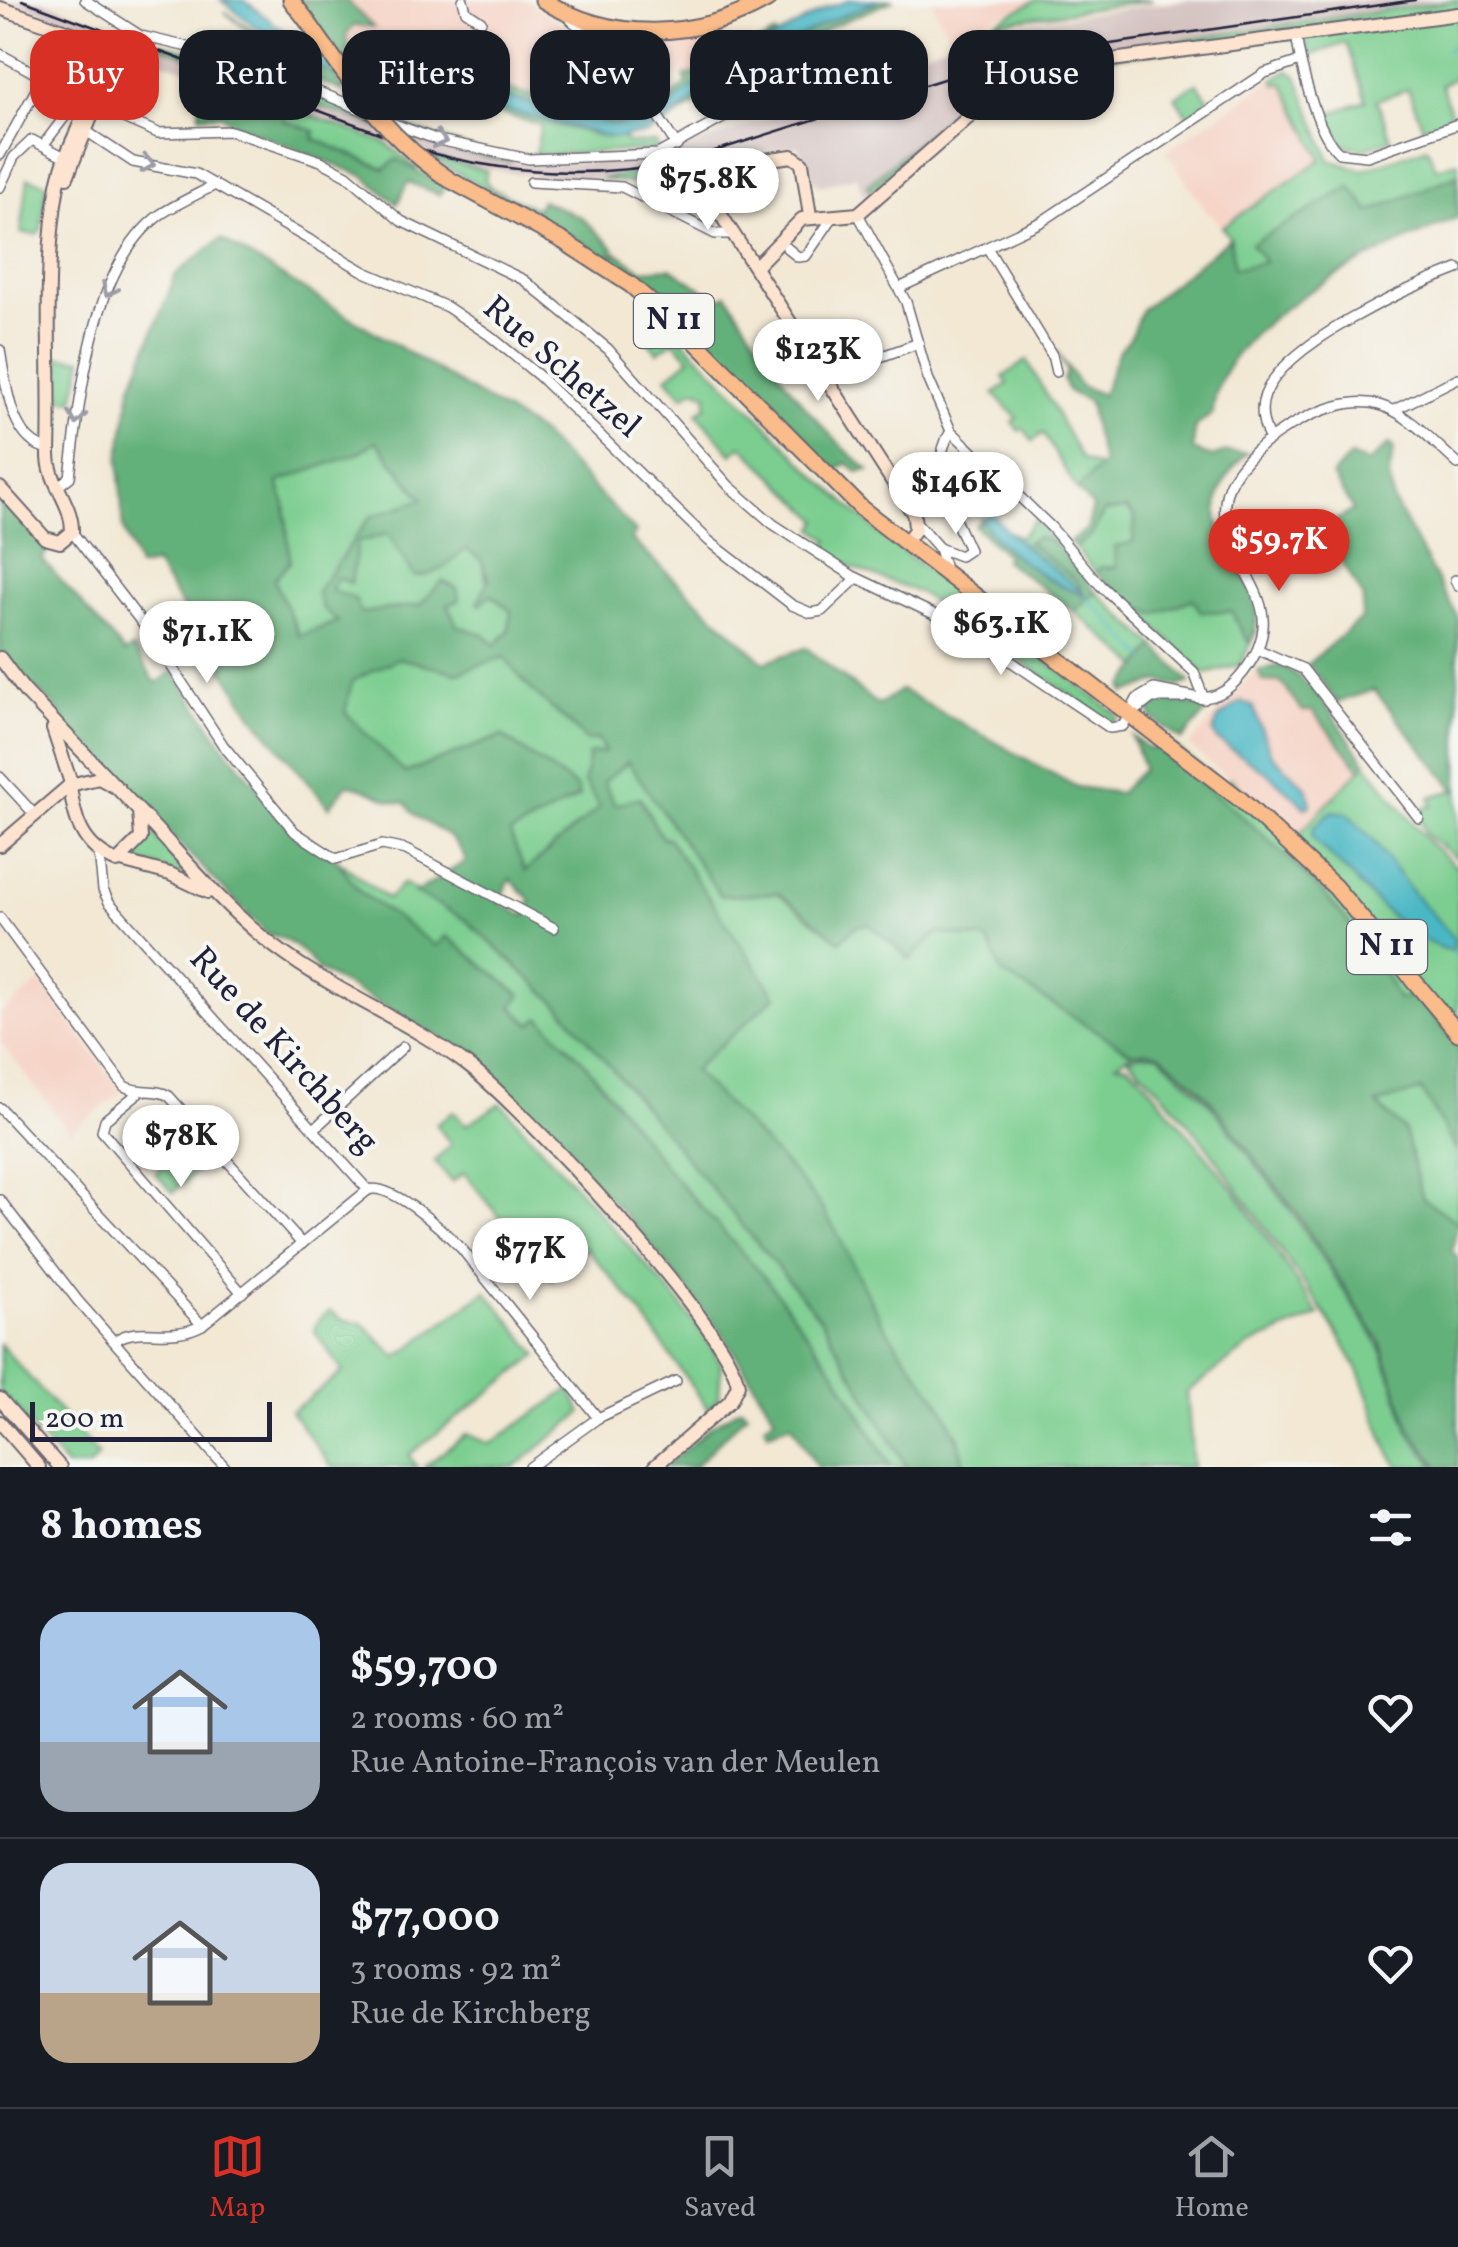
<!DOCTYPE html>
<html lang="en">
<head>
<meta charset="utf-8">
<style>
	:root { --surface:#171b24; --page:#20242c; --text:#f1f3f6; --muted:#9ea1a6; --line:#363941; --accent:#d93025 }
	body { margin:0; font-family:Vollkorn,serif; background:var(--page); color:var(--text); height:100vh; display:flex; flex-direction:column; font-size:38px; white-space:nowrap }
	* { box-sizing:border-box; margin:0 }
	p { font-size:32px; color:var(--muted) }
	.icon { flex:none; width:55px; height:55px; fill:none; stroke:currentColor; stroke-width:2; stroke-linecap:round; stroke-linejoin:round }
	.map { position:relative; height:1467px; overflow:hidden }
	.panel { display:flex; flex-direction:column; background:var(--surface); flex:1 }
	.panel>* { flex:none }
	.guide { position:absolute; left:30px; top:30px; width:1400px; height:90px; display:flex; gap:20px }
	.scale { position:absolute; left:30px; bottom:25px; width:242px; box-sizing:border-box; padding-left:10px; border:5px solid #22223b; border-top:0; font-size:28px; line-height:35px; white-space:nowrap; color:#22223b; -webkit-text-stroke:8px #f6f6f2; paint-order:stroke }
	.price { position:absolute; translate:-50% -85px; padding:0 22px; border-radius:35px; background:#fff; color:#222; font-size:32px; line-height:65px; filter:drop-shadow(0 2px 5px #0008) }
	.price::after { content:''; position:absolute; left:50%; top:60px; width:30px; height:22px; margin-left:-15px; background:inherit; clip-path:polygon(0 0,100% 0,50% 100%) }
	.price.active { background:var(--accent); color:#fff }
	ul { padding:0; list-style:none }
	li { display:flex; align-items:center; gap:30px; height:250px; padding:0 40px }
	li+li { border-top:2px solid var(--line) }
	li span { display:grid; place-items:center; flex:none; width:280px; height:200px; border-radius:30px; color:#555 }
	li>.icon { margin-inline-start:auto }
	span .icon { width:120px; height:120px; fill:#fffc; stroke-width:1 }
	li b { font-size:42px }
	h2 { display:flex; justify-content:space-between; align-items:center; height:120px; padding:0 40px; font-size:42px }
	.tag { padding:0 35px; border-radius:30px; background:var(--surface); box-shadow:0 2px 8px #0004; font-size:35px; line-height:90px }
	.tag.active { background:var(--accent); color:#fff }
	.dock { display:flex; justify-content:space-around; align-items:center; height:140px; border-top:2px solid var(--line); background:var(--surface); font-size:28px; color:var(--muted) }
	.dock a { display:grid; justify-items:center; gap:5px }
	.dock .active { color:var(--accent) }
	.map>svg:first-child { display:block }
	.built { fill:#f6d2c4 }
	.industrial { fill:#d1bfbe }
	.green { fill:#7bce90; stroke:#4e7866; stroke-width:2.5 }
	.forest { fill:#64b17a; stroke:#436a5a; stroke-width:2.5; fill-rule:evenodd }
	.water { fill:#4ab7c4; stroke:#366c80; stroke-width:2.5 }
	.lines { fill:none; stroke-linecap:round; stroke-linejoin:round }
	.stream { stroke:#4ab7c4; stroke-width:2.5 }
	.street-casing { stroke:#6b6771; stroke-width:12 }
	.secondary-casing { stroke:#6b6771; stroke-width:16 }
	.primary-casing { stroke:#6b6771; stroke-width:19 }
	.street { stroke:#fff; stroke-width:9 }
	.secondary { stroke:#fde4d0; stroke-width:12 }
	.primary { stroke:#f9bc8a; stroke-width:15 }
	.rail { stroke:#22223b; stroke-width:2.5 }
	.primary-bridge-casing { stroke:#6b6771; stroke-width:19; stroke-linecap:butt }
	.primary-bridge { stroke:#f9bc8a; stroke-width:15 }
	.oneway { stroke:#9c9ca7 }
	.labels { text-anchor:middle; dominant-baseline:central; stroke-width:8; stroke-linejoin:round; paint-order:stroke }
	.shield { fill:#f6f6f2; stroke:#626272; stroke-width:2.5 }
	.shield-label { font-size:32px; font-weight:bold; fill:#22223b }
	.street-label { font-size:35px; fill:#22223b; stroke:#f6f6f2 }
</style>
</head>
<body>
<div class="map">
<svg width="1458" height="1467" viewBox="0 0 1458 1467">
	<rect width="100%" height="100%" fill="#f6f6f2"/>
	<filter id="ink" filterUnits="userSpaceOnUse"><feTurbulence type="fractalNoise" baseFrequency=".01" numOctaves="2"/><feDisplacementMap in="SourceGraphic" scale="20" xChannelSelector="R" yChannelSelector="G"/><feConvolveMatrix kernelMatrix="1 2 1 2 8 2 1 2 1" color-interpolation-filters="sRGB"/></filter>
	<filter id="wash" filterUnits="userSpaceOnUse"><feTurbulence type="fractalNoise" baseFrequency=".0048" numOctaves="4" result="noise"/><feDisplacementMap in="SourceGraphic" scale="40" xChannelSelector="R" yChannelSelector="G"/><feGaussianBlur stdDeviation="2.25" result="paint"/><feColorMatrix in="noise" values="0 0 0 0 0 0 0 0 0 0 0 0 0 0 0 0 0 1.4 0 .05"/><feComposite in="paint" operator="in"/></filter>
	<g filter="url(#wash)">
		<rect width="100%" height="100%" fill="#f2e8d4"/>
		<g class="built">
			<path d="M346,0H526L598,47L630,93V101L623,106L593,102L592,106L570,105L488,84L363,64L349,54L346,35L354,25L372,26Z"/>
			<path d="M931,0H1037L949,35Z"/>
			<path d="M723,30L732,55L708,71L684,76L681,71L660,94H651L634,64L638,50L646,44Z"/>
			<path d="M1274,79L1277,84L1283,82L1322,159L1222,227L1211,212L1208,214L1166,151Z"/>
			<path d="M1280,665L1296,672L1308,685L1366,763L1297,836L1189,746L1251,675Z"/>
			<path d="M41,982L122,1092L70,1132L0,1042V1014Z"/>
		</g>
		<path class="industrial" d="M13,0H42L436,146L511,162L564,164L666,155L771,117L779,108L785,109L844,78L999,26L1187,0H1447L1077,53L982,98L967,96L868,184L870,192L863,196L857,176L819,186L817,181L810,182L798,146L601,179L563,180L446,162L103,40Z"/>
		<g class="green">
			<path d="M1037,0H1153L993,23Z"/>
			<path d="M1458,0V77L1441,84L1452,117L1423,128L1408,89L1377,100L1391,139L1364,149L1342,145L1328,115L1366,100L1346,43L1308,56L1305,33L1075,62L1074,56Z"/>
			<path d="M161,43L280,77L357,110L512,162C390,139 276,88 160,46Z"/>
			<path d="M1288,70L1297,76L1330,160L1363,170L1427,147L1436,169L1458,161V175L1370,212L1350,187L1252,244L1266,262L1233,270L1230,238L1222,227L1322,159L1283,83L1277,85L1274,79Z"/>
			<path d="M356,80L466,100L603,137L625,138L626,143H656L659,150L535,155L541,125L470,105L390,92L381,112Z"/>
			<path d="M1197,83L1211,103L1189,118L1175,97Z"/>
			<path d="M288,107L386,143L417,168L413,172L392,164L385,169L313,138L315,132L283,121Z"/>
			<path d="M428,156L487,171L485,180L491,188L536,209L533,215Z"/>
			<path d="M680,166L683,170L671,173L665,184L663,179L631,183L601,179Z"/>
			<path d="M28,178L47,184L41,230L37,235L21,233Z"/>
			<path d="M665,321L819,479L885,538L1118,715L1117,721L1110,722L918,592L851,567L823,549L829,540L814,529L819,520L742,446L732,454L697,413L706,407L707,394L695,389L683,396L667,377L690,358L674,341L658,352L646,339Z"/>
			<path d="M59,357L83,359L74,400L61,399Z"/>
			<path d="M1027,360L1082,460L1100,467L1077,490L1043,433L1033,441L1023,428L1019,431L1012,422L1017,418L994,394L1008,384L1003,377Z"/>
			<path d="M376,441L423,500L370,517L317,592L323,609L339,621L300,636L273,579L290,562L285,505L278,482L359,453Z"/>
			<path d="M1126,509L1135,517L1133,542L1116,567L1099,568L1096,573L1075,548L1092,534L1103,512Z"/>
			<path d="M1035,520L1057,545L1038,537L1028,543L1077,581L1081,591L1005,530L1020,537Z"/>
			<path d="M388,533L414,575L445,567L465,548L481,559L490,594L511,611L509,631L495,646L484,634L457,627L448,605L360,614L332,591L335,577L351,583L357,542Z"/>
			<path d="M1096,592L1155,646L1139,667L1074,611Z"/>
			<path d="M1193,599L1201,612L1231,611L1249,643L1257,630L1240,665L1205,674L1130,604L1155,614Z"/>
			<path d="M504,656C531,695 555,708 587,741L598,739L605,753L601,807L524,872L510,834L579,797L576,787L502,736L405,773L344,712L352,681L399,658L457,673Z"/>
			<path d="M1163,738L1225,785L1230,778L1297,836L1366,763L1427,841L1458,868V1047L1415,994L1398,1000C1355,902 1238,812 1155,746Z"/>
			<path d="M629,762L721,896L778,893L840,941L856,926L869,924L910,959L937,933L988,940L1003,974L1132,1053L1117,1063L1128,1065L1140,1075L1236,1192L1319,1315L1249,1346L1187,1392L1193,1467H964L959,1437L885,1327L817,1201L692,1070L775,996L668,839L662,838L640,797L616,806L603,782Z"/>
			<path d="M1455,790L1458,793V859L1426,835L1417,810L1432,806L1430,797Z"/>
			<path d="M146,826L196,880L128,858Z"/>
			<path d="M336,859L388,899L403,883L466,920L560,1006L822,1321L907,1467H891L836,1373L769,1283L667,1169L585,1063L540,1018L531,1024L511,1006L521,996L446,937L436,947L360,892Z"/>
			<path d="M1140,1054H1158L1207,1100L1290,1209L1371,1332L1383,1354L1410,1434L1436,1467H1399C1377,1437 1374,1402 1358,1370C1338,1331 1313,1296 1288,1261C1238,1190 1192,1117 1128,1058Z"/>
			<path d="M1422,1090L1458,1154V1223L1423,1199L1404,1130L1376,1104Z"/>
			<path d="M501,1103L680,1303L710,1344L721,1364L719,1398L708,1409L636,1306L586,1248L551,1279L464,1173L452,1182L435,1161L451,1144L436,1125L453,1111L466,1125Z"/>
			<path d="M195,1137L213,1157L173,1192L155,1173Z"/>
			<path d="M486,1291L538,1355L409,1455L417,1467H332L291,1412L343,1372L314,1330L318,1320L330,1311L343,1320L362,1323L397,1357Z"/>
			<path d="M0,1344L98,1455L89,1467H67L0,1392Z"/>
			<path d="M570,1389L582,1413L515,1467H424L467,1434L490,1444Z"/>
		</g>
		<g class="forest">
			<path d="M299,0H346L373,27L354,25L346,35L349,53L363,64L488,84L569,105L571,101L623,105L635,98L651,118L615,125L499,96L373,75L347,65Z"/>
			<path d="M880,0H894L828,28L808,45L776,57L669,121C724,73 811,23 880,0Z"/>
			<path d="M225,12L299,60L332,73L345,92L303,75Z"/>
			<path d="M775,34L778,37L662,110L651,94L656,90L669,99L687,83L684,76L708,71Z"/>
			<path d="M197,74L288,107L284,121L315,131L313,139L385,169L396,159L445,186L440,195L408,182L397,204L364,176L235,125L220,114L200,116Z"/>
			<path d="M973,94L982,98L972,99L870,192L868,184Z"/>
			<path d="M1458,175V217C1383,251 1217,317 1213,413L1195,427L1193,450L1212,457L1226,452L1247,453C1162,534 1289,577 1249,643L1231,611L1201,612L1193,599L1155,614L1130,604L1096,573L1099,568L1116,567L1115,547L1133,542L1135,517L1127,509L1104,512L1092,534L1075,548L1070,542L1087,529L1093,507L1077,490L1103,463C1095,441 1093,423 1089,402L1068,391L1063,380L1067,370L1056,351L1080,386L1102,395L1119,350L1129,340L1142,309L1230,238L1234,269L1265,262L1251,244L1351,187L1370,212Z"/>
			<path d="M541,200L581,217L614,248L609,258L533,215Z"/>
			<path d="M221,239L539,432L636,532L631,539L764,662L806,648L878,705L901,690L1077,787L1119,793L1143,769L1132,736L1150,750L1155,746C1238,812 1354,902 1398,1000L1415,994L1458,1047V1154L1422,1090L1377,1104L1404,1130L1423,1199L1458,1223L1452,1251L1458,1258V1467H1439L1411,1431L1380,1342L1295,1211L1207,1096L1186,1076L1161,1055L1149,1051L1132,1053L1002,973L988,940L937,933L910,959L869,924L856,926L840,941L778,893L721,896L628,762L603,782L615,805L639,797L662,838H668L776,996L693,1070C733,1113 779,1154 815,1199C845,1237 860,1288 886,1328C918,1378 954,1405 964,1467H907L822,1321L560,1006L466,920L415,893L466,861C451,823 420,830 406,803C385,804 370,786 347,785L329,807L253,716L155,564L138,567L123,528L119,459L131,388L176,274ZM376,441L423,499L370,517L317,592L323,609L338,622L299,636L274,579L290,562L285,505L278,482L359,453ZM388,534L414,576C436,578 451,562 466,549L481,560L489,579L478,602L480,605L490,594L511,611L509,631L495,645L484,634L457,626L448,605L459,601L457,588L442,581L420,605L361,613L355,599L332,591L336,578L351,583L358,542ZM504,657C531,695 555,708 587,741L598,739L605,752L589,754L584,782L600,807L525,871L510,834L579,796L576,787L502,736L405,773L345,712L352,681L399,658L457,673ZM510,879L531,900L525,916L500,903Z"/>
			<path d="M616,252L642,270L671,268L718,300L727,294C768,358 809,422 869,470L858,472L847,463L835,472L687,325L610,261Z"/>
			<path d="M1389,444L1394,449L1389,475L1394,502L1458,618V793L1374,690L1337,702L1308,664L1361,619L1363,598L1329,539L1313,534L1353,510L1332,476L1350,456L1368,463Z"/>
			<path d="M0,497L49,548L42,559L125,653L133,648L156,683L174,671L223,745L295,832L336,859L360,892L436,946L446,936L521,995L512,1007L531,1024L540,1017L585,1063L667,1169L769,1283L836,1373L891,1467H817L792,1424L768,1432L764,1425L775,1417L722,1333L641,1233L531,1113L443,1039L318,970C306,954 288,937 267,934L69,730C58,701 22,680 0,657Z"/>
			<path d="M981,519C1002,551 1048,585 1085,595L1077,581L1027,542L1038,537L1057,545L1096,592L1074,611L1004,560L1007,556L975,526Z"/>
			<path d="M1155,646L1190,682L1179,686L1160,681L1125,693L1123,688Z"/>
			<path d="M1280,665C1317,681 1342,731 1366,763L1361,769L1312,711H1302L1281,682L1263,681L1258,671Z"/>
			<path d="M1163,701L1204,706L1207,711L1182,740L1152,718L1150,709Z"/>
			<path d="M741,1408L747,1413L694,1467H664L713,1425Z"/>
		</g>
		<g class="water">
			<path d="M221,0H244L298,42L373,75L499,96L615,125L651,118L697,84L826,8L851,0H880L823,24L696,98L669,122L646,134L614,138L466,100L370,86L332,73L299,60Z"/>
			<path d="M993,514C1018,548 1058,568 1087,597C1049,582 1003,554 981,519Z"/>
			<path d="M1241,701L1253,707L1271,754L1308,789L1311,805L1305,807L1270,775L1217,740L1213,732L1218,719Z"/>
			<path d="M1332,811L1347,813L1373,840L1413,893L1454,938L1453,951C1403,941 1358,881 1320,845L1312,836L1314,827Z"/>
		</g>
		<g class="lines">
			<g class="stream">
				<path d="M1447,49L1458,45"/>
				<path d="M1087,597L1145,658"/>
				<path d="M1453,951L1458,958"/>
			</g>
		</g>
	</g>
	<g filter="url(#ink)">
		<g class="lines">
			<g class="street-casing">
				<g id="street">
					<path d="M85,0L141,36L239,59L372,114"/>
					<path d="M463,0L466,11L481,21"/>
					<path d="M571,20L620,62"/>
					<path d="M614,31L620,57L677,146"/>
					<path d="M1296,34C1300,64 1316,133 1339,153L1367,156L1458,124"/>
					<path d="M0,54L87,102"/>
					<path d="M630,67L632,48L653,34"/>
					<path d="M96,106L158,133L231,131L321,161L347,175L401,221L524,280L608,349L729,486L773,524L853,576L957,625L1110,728L1123,726L1137,699L1154,689L1204,699"/>
					<path d="M386,121L438,140L529,159L658,154L732,113L902,47"/>
					<path d="M86,131L133,162L196,174L365,272L447,307L489,335L539,376L709,541L792,605L811,613L822,611L857,578"/>
					<path d="M44,144L79,98"/>
					<path d="M0,155L42,79"/>
					<path d="M531,182L622,187L715,234H734"/>
					<path d="M0,187L14,157L32,140L65,157"/>
					<path d="M858,214L906,302L928,378L951,431L1051,527L1100,585L1194,672L1204,699"/>
					<path d="M787,248L798,257L806,256L833,217"/>
					<path d="M988,249L1052,355L1056,372"/>
					<path d="M899,288L1041,222L1265,73L1300,61"/>
					<path d="M0,350C6,383 10,442 49,449"/>
					<path d="M877,358L919,343"/>
					<path d="M1394,410L1458,378"/>
					<path d="M1270,440C1263,426 1259,410 1265,395C1284,343 1409,287 1458,269"/>
					<path d="M56,488L70,477C80,399 91,264 161,214C178,203 198,194 215,185"/>
					<path d="M916,522L939,548L946,573"/>
					<path d="M72,532L149,632L223,745L295,832L336,859L382,845L406,850L554,928"/>
					<path d="M939,548L960,556L969,550C952,511 926,471 951,431"/>
					<path d="M1455,580L1458,586"/>
					<path d="M1259,650L1303,669L1419,818"/>
					<path d="M1199,698C1219,698 1231,688 1243,673C1302,597 1212,567 1226,496C1235,448 1332,390 1379,405C1410,414 1434,443 1458,464"/>
					<path d="M1134,712L1152,698H1183"/>
					<path d="M0,777L35,815"/>
					<path d="M99,852L103,890L109,902L368,1190C391,1182 444,1231 461,1248L598,1418L530,1467"/>
					<path d="M0,918L124,1086C140,1095 154,1087 169,1096L302,1244"/>
					<path d="M137,1094L105,1120L102,1131L242,1293"/>
					<path d="M0,1108L202,1325"/>
					<path d="M314,1129L403,1047"/>
					<path d="M0,1200L78,1301L225,1467"/>
					<path d="M115,1341C137,1323 169,1343 202,1325L368,1190"/>
					<path d="M598,1418L676,1381"/>
				</g>
			</g>
			<g class="secondary-casing">
				<g id="secondary">
					<path d="M0,8L95,41"/>
					<path d="M67,177L108,75"/>
					<path d="M810,216L802,163L792,156L715,167L696,176L914,515L915,530L905,543"/>
					<path d="M755,267L802,219L858,214L978,109L1011,88L1059,67L1458,14"/>
					<path d="M0,488L45,538L60,542L72,532C73,503 48,483 49,453C52,363 42,274 58,185C66,142 94,105 103,63L90,39"/>
					<path d="M0,658L26,693"/>
					<path d="M22,688L139,811L141,838L117,862C82,847 74,820 70,785L99,778L119,789"/>
					<path d="M53,729L71,783"/>
					<path d="M139,811C179,853 217,899 261,936C324,988 401,1016 466,1064C519,1103 730,1328 738,1385L730,1401L654,1467"/>
					<path d="M0,845L70,785"/>
					<path d="M121,861L170,874L208,892"/>
					<path d="M0,1399L60,1467"/>
					<path d="M0,1422L39,1467"/>
				</g>
			</g>
			<g class="primary-casing">
				<g id="primary">
					<path d="M291,0L305,18"/>
					<path d="M543,0C611,43 697,40 767,0"/>
					<path d="M450,180L563,241L631,285L694,340L862,509L1241,800L1335,887L1458,1033"/>
				</g>
			</g>
			<use href="#street" class="street"/>
			<use href="#secondary" class="secondary"/>
			<use href="#primary" class="primary"/>
			<path class="rail" d="M22,0L435,154C519,176 601,178 686,160L1007,59L1415,0"/>
			<g class="primary-bridge-casing">
				<path id="primary-bridge" d="M305,18C350,81 384,137 450,180"/>
			</g>
			<use href="#primary-bridge" class="primary-bridge"/>
		</g>
		<defs><path id="oneway-chevron" d="M-2-3.5L2.5 0L-2 3.5" fill="none" stroke-width="1.6" stroke-linecap="round" stroke-linejoin="round" transform="scale(2.5)"/></defs>
		<g class="oneway">
			<use href="#oneway-chevron" transform="translate(440 140) rotate(15)"/>
			<use href="#oneway-chevron" transform="translate(148 164) rotate(10)"/>
			<use href="#oneway-chevron" transform="translate(109 290) rotate(115)"/>
			<use href="#oneway-chevron" transform="translate(77 418) rotate(97)"/>
		</g>
	</g>
	<g class="labels">
		<g class="shield">
			<rect x="634" y="294" width="80" height="54" rx="8"/>
			<rect x="1347" y="920" width="80" height="54" rx="8"/>
		</g>
		<g class="shield-label">
			<text x="674" y="321">N 11</text>
			<text x="1387" y="947">N 11</text>
		</g>
		<g class="street-label">
			<text transform="translate(561 368) rotate(41)">Rue Schetzel</text>
			<text transform="translate(283 1051) rotate(48)">Rue de Kirchberg</text>
		</g>
	</g>
</svg>
<div class="scale">200 m</div>
<b class="price" style="left:708px;top:233px">$75.8K</b>
<b class="price" style="left:818px;top:404px">$123K</b>
<b class="price" style="left:956px;top:537px">$146K</b>
<b class="price active" style="left:1279px;top:594px">$59.7K</b>
<b class="price" style="left:1001px;top:678px">$63.1K</b>
<b class="price" style="left:207px;top:686px">$71.1K</b>
<b class="price" style="left:181px;top:1190px">$78K</b>
<b class="price" style="left:530px;top:1303px">$77K</b>
<div class="guide">
<a class="tag active">Buy</a>
<a class="tag">Rent</a>
<a class="tag">Filters</a>
<a class="tag">New</a>
<a class="tag">Apartment</a>
<a class="tag">House</a>
</div>
</div>
<section class="panel">
<h2>8 homes<svg class="icon" aria-label="filters" viewBox="0 0 24 24"><path d="M4 7h16M4 17h16"/><circle cx="9" cy="7" r="2"/><circle cx="15" cy="17" r="2"/></svg></h2>
<ul>
<li><span style="background:linear-gradient(#a9c7e8 65%,#9aa5b1 0)"><svg class="icon" aria-label="home" viewBox="0 0 24 24"><path d="M3 11l9-7 9 7M6 9v11h12V9"/></svg></span><div><b>$59,700</b><p>2 rooms · 60 m²</p><p>Rue Antoine-François van der Meulen</p></div><svg class="icon" aria-label="heart" viewBox="0 0 24 24"><path d="M12 20l-8-8c-3-5 5-10 8-4 3-6 11-1 8 4z"/></svg></li>
<li><span style="background:linear-gradient(#c9d6e8 65%,#b9a48a 0)"><svg class="icon" aria-label="home" viewBox="0 0 24 24"><path d="M3 11l9-7 9 7M6 9v11h12V9"/></svg></span><div><b>$77,000</b><p>3 rooms · 92 m²</p><p>Rue de Kirchberg</p></div><svg class="icon" aria-label="heart" viewBox="0 0 24 24"><path d="M12 20l-8-8c-3-5 5-10 8-4 3-6 11-1 8 4z"/></svg></li>
</ul>
</section>
<nav class="dock">
<a class="active"><svg class="icon" aria-label="map" viewBox="0 0 24 24"><path d="M3 6l6-2 6 2 6-2v14l-6 2-6-2-6 2zM9 4v14M15 6v14"/></svg>Map</a>
<a><svg class="icon" aria-label="saved" viewBox="0 0 24 24"><path d="M7 4h10v16l-5-4-5 4z"/></svg>Saved</a>
<a><svg class="icon" aria-label="home" viewBox="0 0 24 24"><path d="M3 11l9-7 9 7M6 9v11h12V9"/></svg>Home</a>
</nav>
</body>
</html>
